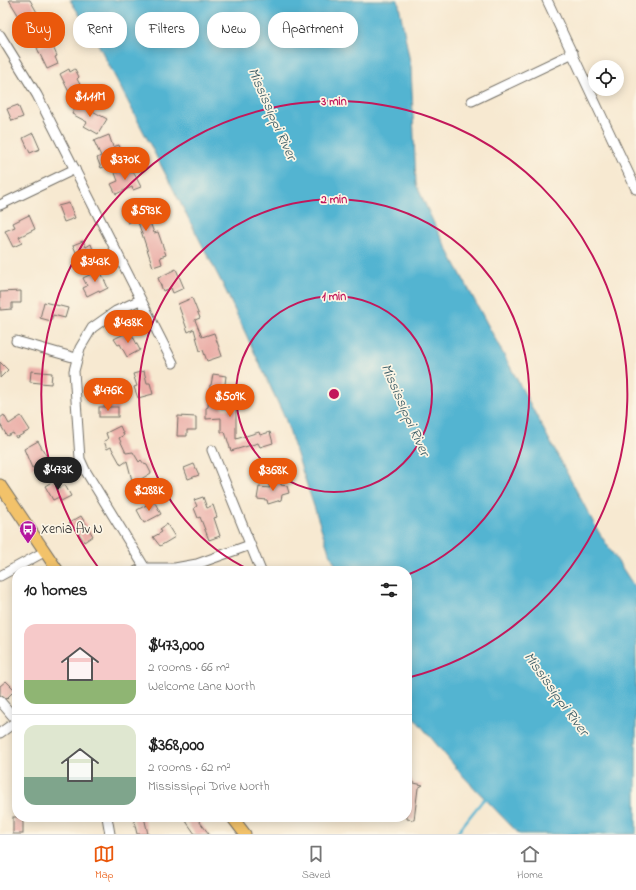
<!DOCTYPE html>
<html lang="en">
<head>
<meta charset="utf-8">
<style>
	:root { --surface:#fff; --page:#f2f2f2; --text:#222; --muted:#767676; --line:#e0e0e0; --accent:#ea580c }
	body { margin:0; font-family:"Indie Flower",sans-serif; background:var(--page); color:var(--text); height:100vh; display:flex; flex-direction:column; font-size:15px; white-space:nowrap }
	* { box-sizing:border-box; margin:0 }
	p { font-size:13px; color:var(--muted) }
	.icon { flex:none; width:22px; height:22px; fill:none; stroke:currentColor; stroke-width:2; stroke-linecap:round; stroke-linejoin:round }
	.map { position:relative; flex:1; overflow:hidden }
	.panel { position:absolute; left:12px; top:566px; width:400px; height:256px; display:flex; flex-direction:column; background:var(--surface); border-radius:16px; box-shadow:0 2px 10px #0003 }
	.panel>* { flex:none }
	.guide { position:absolute; left:12px; top:12px; width:400px; height:36px; display:flex; gap:8px }
	.buttons { position:absolute; left:588px; top:60px; display:grid; gap:8px }
	.buttons a { display:grid; place-items:center; width:36px; height:36px; border-radius:50%; background:var(--surface); box-shadow:0 2px 10px #0003; font-size:20px }
	.price { position:absolute; translate:-50% -34px; padding:0 9px; border-radius:14px; background:var(--accent); color:#fff; font-size:13px; line-height:26px; filter:drop-shadow(0 1px 2px #0008) }
	.price::after { content:''; position:absolute; left:50%; top:24px; width:12px; height:9px; margin-left:-6px; background:inherit; clip-path:polygon(0 0,100% 0,50% 100%) }
	.price.active { background:#222; color:#fff }
	ul { padding:0; list-style:none }
	li { display:flex; align-items:center; gap:12px; height:100px; padding:0 12px }
	li+li { border-top:1px solid var(--line) }
	li span { display:grid; place-items:center; flex:none; width:112px; height:80px; border-radius:12px; color:#555 }
	li>.icon { margin-inline-start:auto }
	span .icon { width:48px; height:48px; fill:#fffc; stroke-width:1 }
	li b { font-size:17px }
	h2 { display:flex; justify-content:space-between; align-items:center; height:48px; padding:0 12px; font-size:17px }
	.tag { padding:0 14px; border-radius:16px; background:var(--surface); box-shadow:0 2px 10px #0003; font-size:14px; line-height:36px }
	.tag.active { background:var(--accent); color:#fff }
	.tabs { display:flex; justify-content:space-around; align-items:center; height:56px; border-top:1px solid var(--line); background:var(--surface); font-size:11px; color:var(--muted) }
	.tabs a { display:grid; justify-items:center; gap:2px }
	.tabs .active { color:var(--accent) }
	.map>svg:first-child { display:block }
	.water { fill:#53b4d1; stroke:#3f707e }
	.lines { fill:none; stroke-linecap:round; stroke-linejoin:round }
	.stream { stroke:#53b4d1; stroke-width:2.5 }
	.building { fill:#ebafa8 }
	.minor-casing { stroke:#726e65; stroke-width:11 }
	.major-casing { stroke:#726e65; stroke-width:13 }
	.minor { stroke:#fff; stroke-width:9 }
	.major { stroke:#f2c26a; stroke-width:11 }
	.ring { fill:none; stroke:#c2185b; stroke-width:2 }
	.labels { text-anchor:middle; dominant-baseline:central; stroke-width:3.5; stroke-linejoin:round; paint-order:stroke }
	.poi-label { font-size:14px; fill:#2b2b2b; stroke:#fcf5e5; text-anchor:start }
	.water-label { font-size:15px; font-style:italic; fill:#395b65; stroke:#fcf5e5 }
	.centre { fill:#c2185b; stroke:#fcf5e5; stroke-width:2 }
	.ring-label { font-size:12px; text-anchor:middle; font-weight:bold; fill:#c2185b; stroke:#fcf5e5; stroke-width:3.5; stroke-linejoin:round; paint-order:stroke }
</style>
</head>
<body>
<div class="map">
<svg width="636" height="834" viewBox="0 0 636 834">
	<rect width="100%" height="100%" fill="#fcf5e5"/>
	<filter id="ink" filterUnits="userSpaceOnUse"><feTurbulence type="fractalNoise" baseFrequency=".025" numOctaves="2"/><feDisplacementMap in="SourceGraphic" scale="8" xChannelSelector="R" yChannelSelector="G"/><feConvolveMatrix kernelMatrix="1 2 1 2 8 2 1 2 1" color-interpolation-filters="sRGB"/></filter>
	<filter id="wash" filterUnits="userSpaceOnUse"><feTurbulence type="fractalNoise" baseFrequency=".012" numOctaves="4" result="noise"/><feDisplacementMap in="SourceGraphic" scale="16" xChannelSelector="R" yChannelSelector="G"/><feGaussianBlur stdDeviation="0.9" result="paint"/><feColorMatrix in="noise" values="0 0 0 0 0 0 0 0 0 0 0 0 0 0 0 0 0 1.4 0 .05"/><feComposite in="paint" operator="in"/></filter>
	<g filter="url(#wash)">
		<rect width="100%" height="100%" fill="#f7e9d1"/>
		<path class="water" d="M70,0H398L411,67L416,184L437,230L598,531L636,589V834H519L463,776L407,709V571H338L328,549L285,418L223,285L97,42Z"/>
		<g class="lines">
			<path class="stream" d="M456,834L483,800L489,799"/>
		</g>
		<g id="blocks">
			<g class="building">
				<path d="M9,0H30L43,23L28,31Z"/>
				<path d="M51,42L57,56L55,57L58,64L47,69L37,48Z"/>
				<path d="M69,69L70,72L75,69L79,77L77,79L83,90L71,96L60,74Z"/>
				<path d="M78,103L107,119L98,134L84,126L87,122L72,114Z"/>
				<path d="M18,105L23,117L12,121L7,109Z"/>
				<path d="M33,133L40,149L30,153L23,138Z"/>
				<path d="M109,135L113,147L119,145L122,153L110,159L112,164L101,168L97,158L101,156L94,141Z"/>
				<path d="M128,167L131,173L133,171L141,187L133,190L132,187L116,194L111,184L118,181L115,173Z"/>
				<path d="M142,202L144,206L147,205L150,213L147,214L154,233L158,232L166,255L160,257L162,264L153,267L137,219L128,223L122,209Z"/>
				<path d="M69,203L75,218L64,222L58,206Z"/>
				<path d="M29,215L35,229L19,237L22,243L13,247L5,231L15,227L13,223Z"/>
				<path d="M83,241L86,247L91,244L95,255L80,262L73,245Z"/>
				<path d="M176,269L184,288L173,293L171,288L163,291L158,278Z"/>
				<path d="M100,270L108,288L100,292L99,290L87,296L83,288L87,286L83,278Z"/>
				<path d="M21,291V303H12V309L0,310V292Z"/>
				<path d="M192,298L200,318L195,320L202,337L214,333L222,356L207,361L203,350L200,351L194,329L188,332L178,304Z"/>
				<path d="M44,302L68,308L65,318L53,315L51,321L40,318Z"/>
				<path d="M130,331L140,350L127,357L120,344L118,345L114,339Z"/>
				<path d="M0,362L8,370L0,378Z"/>
				<path d="M31,371L52,373L51,384L30,382Z"/>
				<path d="M144,371L147,383H150L153,394L138,398L134,387L137,386L133,374Z"/>
				<path d="M213,374L226,376L222,409H236V439L259,432L260,435L270,432L273,443L260,447L258,443L231,451L225,432H221V418L206,419V408L208,407L210,385H211Z"/>
				<rect x="99" y="407" width="19" height="10"/>
				<path d="M4,415L9,424L21,416L30,430L16,438L13,433L7,436L0,424V418Z"/>
				<path d="M178,416L196,417V430H187V436H177Z"/>
				<path d="M120,426L124,435L119,438L126,453L133,452L139,462L141,460L144,464L147,465L151,473L133,484L127,461L121,465L111,447L107,449L104,441L108,439L106,433Z"/>
				<path d="M38,441L48,459L32,468L24,449Z"/>
				<path d="M194,464L199,475L188,479L184,468Z"/>
				<path d="M55,480L59,488L65,485L71,496L61,501L59,497L53,500L45,486Z"/>
				<path d="M280,480L281,485L287,486L289,493L282,495L281,500L268,504L267,500L257,499L259,487L270,488L268,483Z"/>
				<path d="M203,497L207,508L213,505L217,517L214,518L220,536L209,540L200,517L198,518L194,508L197,506L194,500Z"/>
				<path d="M154,501L161,514L144,523L137,510Z"/>
				<path d="M81,516L93,536L84,542L76,528L73,529L69,523Z"/>
				<path d="M167,524L175,537L160,546L153,537L162,532L160,529Z"/>
				<path d="M6,681L15,690L6,699L0,695V686Z"/>
				<path d="M407,772L414,783L423,785L418,788L414,820L407,819Z"/>
				<rect x="13" y="817" width="10" height="17"/>
				<path d="M133,817H144L148,834H137Z"/>
				<path d="M183,817H196L209,834H195Z"/>
			</g>
		</g>
	</g>
	<g filter="url(#ink)">
		<use href="#blocks" fill-opacity="0" stroke="#726e65" stroke-width="1"/>
		<g class="lines">
			<g class="minor-casing">
				<g id="minor">
					<path d="M547,0L636,189"/>
					<path d="M0,35L37,95L173,363"/>
					<path d="M472,101L573,53"/>
					<path d="M0,205L75,169"/>
					<path d="M140,300L116,311L92,328L80,348L74,371L80,459L85,470L145,568"/>
					<path d="M16,341L76,358"/>
					<path d="M212,450L261,571"/>
					<path d="M137,571L145,568H175L197,564L250,545"/>
					<path d="M0,576L44,552"/>
					<path d="M0,701L17,721"/>
					<path d="M0,733L17,721"/>
					<path d="M107,817L110,834"/>
				</g>
			</g>
			<g class="major-casing">
				<g id="major">
					<path d="M0,485L58,571"/>
					<path d="M232,817L245,834"/>
				</g>
			</g>
			<use href="#minor" class="minor"/>
			<use href="#major" class="major"/>
		</g>
	</g>
	<g class="ring">
		<circle cx="334" cy="394" r="98"/>
		<path d="M252 571A195 195 0 1 1 407 575"/>
		<path d="M100 570A293 293 0 1 1 407 678"/>
	</g>
	<defs>
		<g id="bus-pin" transform="scale(0.9)"><path d="M0 17L-7.5 6A9.5 9.5 0 1 1 7.5 6Z" fill="#b5179e" stroke="#fcf5e5"/><path d="M-5-6H5V4H4V6H2V4H-2V6H-4V4H-5ZM-3.5-4V0h7V-4ZM-3.5 1.2v1.5H-2V1.2ZM2 1.2v1.5H3.5V1.2Z" fill="#fff"/></g>
	</defs>
	<g fill-rule="evenodd">
		<use href="#bus-pin" x="28" y="529"/>
	</g>
	<g class="labels">
		<g class="poi-label">
			<text x="41" y="529">Xenia Av N</text>
		</g>
		<g class="water-label">
			<text transform="translate(272 114) rotate(66)">Mississippi River</text>
			<text transform="translate(405 410) rotate(66)">Mississippi River</text>
			<text transform="translate(556 694) rotate(54)">Mississippi River</text>
		</g>
	</g>
	<circle cx="334" cy="394" r="6" class="centre"/>
	<g class="ring-label">
		<text x="334" y="105">3 min</text>
		<text x="334" y="203">2 min</text>
		<text x="334" y="300">1 min</text>
	</g>
</svg>
<div class="buttons">
<a><svg class="icon" aria-label="locate" viewBox="0 0 24 24"><circle cx="12" cy="12" r="6"/><path d="M12 2v4M12 18v4M2 12h4M18 12h4"/></svg></a>
</div>
<b class="price" style="left:90px;top:118px">$1.11M</b>
<b class="price" style="left:125px;top:181px">$370K</b>
<b class="price" style="left:146px;top:232px">$593K</b>
<b class="price" style="left:95px;top:283px">$343K</b>
<b class="price" style="left:128px;top:344px">$438K</b>
<b class="price" style="left:108px;top:412px">$476K</b>
<b class="price" style="left:230px;top:418px">$509K</b>
<b class="price active" style="left:58px;top:491px">$473K</b>
<b class="price" style="left:273px;top:492px">$368K</b>
<b class="price" style="left:149px;top:512px">$288K</b>
<div class="guide">
<a class="tag active">Buy</a>
<a class="tag">Rent</a>
<a class="tag">Filters</a>
<a class="tag">New</a>
<a class="tag">Apartment</a>
</div>
<section class="panel">
<h2>10 homes<svg class="icon" aria-label="filters" viewBox="0 0 24 24"><path d="M4 7h16M4 17h16"/><circle cx="9" cy="7" r="2"/><circle cx="15" cy="17" r="2"/></svg></h2>
<ul>
<li><span style="background:linear-gradient(#f6c9c9 70%,#8fb573 0)"><svg class="icon" aria-label="home" viewBox="0 0 24 24"><path d="M3 11l9-7 9 7M6 9v11h12V9"/></svg></span><div><b>$473,000</b><p>2 rooms · 66 m²</p><p>Welcome Lane North</p></div></li>
<li><span style="background:linear-gradient(#dfe7d0 65%,#7fa58c 0)"><svg class="icon" aria-label="home" viewBox="0 0 24 24"><path d="M3 11l9-7 9 7M6 9v11h12V9"/></svg></span><div><b>$368,000</b><p>2 rooms · 62 m²</p><p>Mississippi Drive North</p></div></li>
</ul>
</section>
</div>
<nav class="tabs">
<a class="active"><svg class="icon" aria-label="map" viewBox="0 0 24 24"><path d="M3 6l6-2 6 2 6-2v14l-6 2-6-2-6 2zM9 4v14M15 6v14"/></svg>Map</a>
<a><svg class="icon" aria-label="saved" viewBox="0 0 24 24"><path d="M7 4h10v16l-5-4-5 4z"/></svg>Saved</a>
<a><svg class="icon" aria-label="home" viewBox="0 0 24 24"><path d="M3 11l9-7 9 7M6 9v11h12V9"/></svg>Home</a>
</nav>
</body>
</html>
